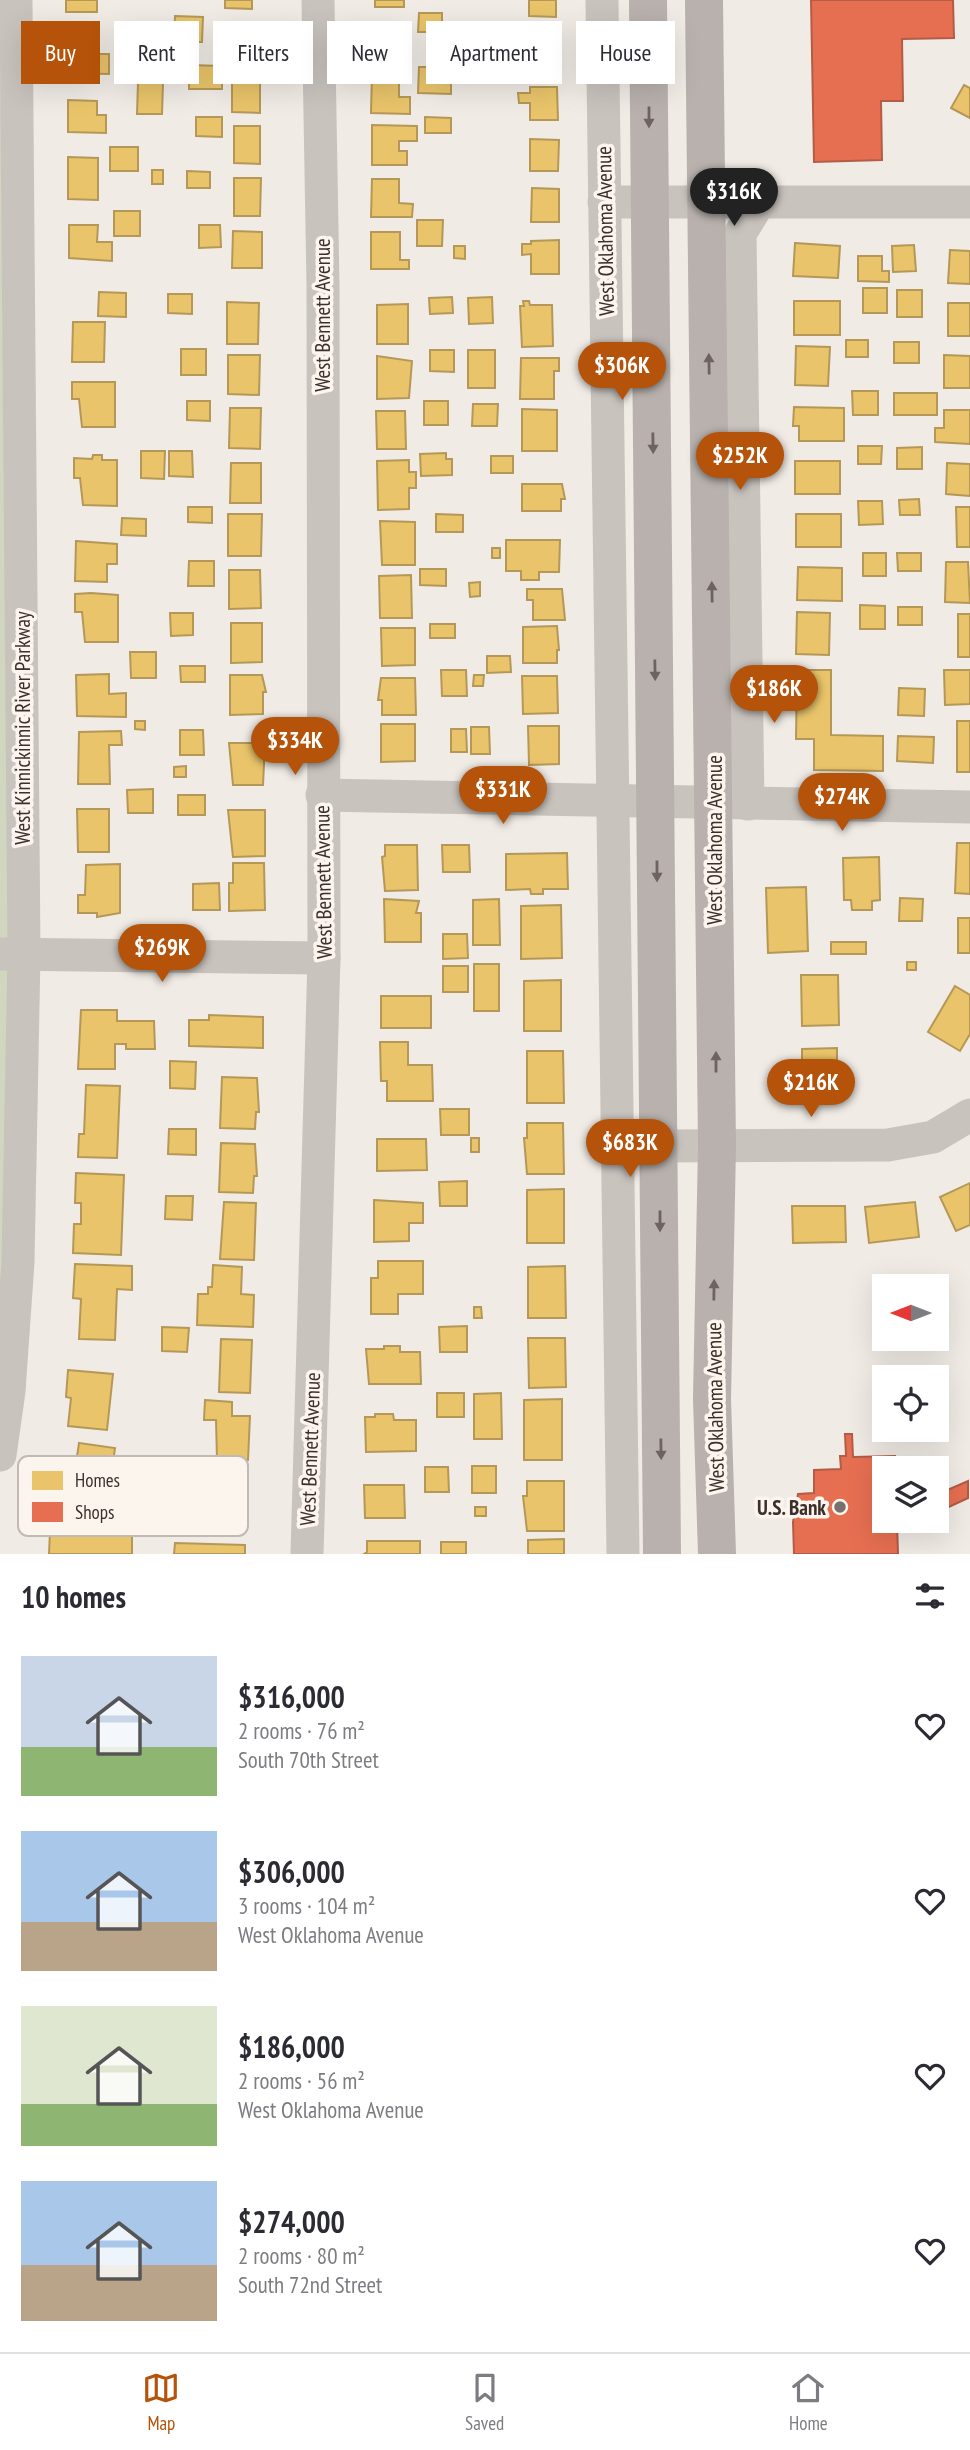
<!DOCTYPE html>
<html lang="en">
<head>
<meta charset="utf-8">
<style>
	:root { --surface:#fff; --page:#f7f7f7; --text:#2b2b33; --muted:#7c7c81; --line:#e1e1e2; --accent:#b45309 }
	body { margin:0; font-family:"PT Sans Narrow",sans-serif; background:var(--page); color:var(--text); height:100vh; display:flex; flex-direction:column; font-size:26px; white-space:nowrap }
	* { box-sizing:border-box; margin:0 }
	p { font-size:23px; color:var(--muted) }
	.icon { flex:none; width:38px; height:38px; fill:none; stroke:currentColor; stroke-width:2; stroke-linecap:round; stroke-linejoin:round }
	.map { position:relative; height:1554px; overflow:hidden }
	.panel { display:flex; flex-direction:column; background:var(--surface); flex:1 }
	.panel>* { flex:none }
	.banner { position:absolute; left:21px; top:21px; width:929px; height:63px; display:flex; gap:14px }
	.needle { width:46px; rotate:270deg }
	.controls { position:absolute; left:872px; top:1274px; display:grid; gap:14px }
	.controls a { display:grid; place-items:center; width:77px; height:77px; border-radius:0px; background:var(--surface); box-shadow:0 7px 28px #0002; font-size:35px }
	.price { position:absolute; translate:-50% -60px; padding:0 16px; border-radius:24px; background:var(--accent); color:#fff; font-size:23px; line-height:46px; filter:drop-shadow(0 2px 4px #0008) }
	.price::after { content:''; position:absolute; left:50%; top:42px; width:21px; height:16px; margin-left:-10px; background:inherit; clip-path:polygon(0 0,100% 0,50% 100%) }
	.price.active { background:#222; color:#fff }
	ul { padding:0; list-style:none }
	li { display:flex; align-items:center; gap:21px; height:175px; padding:0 21px }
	li span { display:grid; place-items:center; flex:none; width:196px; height:140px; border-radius:0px; color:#555 }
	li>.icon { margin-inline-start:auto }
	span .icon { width:84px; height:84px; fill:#fffc; stroke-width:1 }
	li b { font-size:30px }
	h2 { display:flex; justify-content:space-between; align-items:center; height:84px; padding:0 21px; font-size:30px }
	.tag { padding:0 24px; border-radius:0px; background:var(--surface); box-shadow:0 7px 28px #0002; font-size:24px; line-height:63px }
	.tag.active { background:var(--accent); color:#fff }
	.tab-bar { display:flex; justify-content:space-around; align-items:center; height:98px; border-top:2px solid var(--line); background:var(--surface); font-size:19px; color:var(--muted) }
	.tab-bar a { display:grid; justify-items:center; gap:4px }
	.tab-bar .active { color:var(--accent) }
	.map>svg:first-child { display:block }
	.green { fill:#d1d6bf }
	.homes { fill:#e9c46a; stroke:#b59857; stroke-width:2 }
	.shops { fill:#e76f51; stroke:#b35c46; stroke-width:2 }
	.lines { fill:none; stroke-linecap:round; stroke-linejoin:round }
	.minor { stroke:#c9c3be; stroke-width:33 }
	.major { stroke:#b8b1ad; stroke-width:38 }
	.oneway { fill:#6d645f }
	.poi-dot { fill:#7a716c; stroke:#fbf5ee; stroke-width:2.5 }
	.labels { text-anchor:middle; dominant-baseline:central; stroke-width:7; stroke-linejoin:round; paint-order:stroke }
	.street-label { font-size:21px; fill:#3b302b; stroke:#fbf5ee }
	.poi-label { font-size:21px; font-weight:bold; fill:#3b302b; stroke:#fbf5ee; text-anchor:end }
	.key { fill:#fbf5ee; stroke:#c1bab4; stroke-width:2 }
	.key-label { font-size:19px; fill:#3b302b }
</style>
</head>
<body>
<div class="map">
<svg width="970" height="1554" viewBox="0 0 970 1554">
	<rect width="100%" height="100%" fill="#f0ebe5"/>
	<path class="green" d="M0,0L11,1268L0,1378Z"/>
	<g class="homes">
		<rect x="66" y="0" width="31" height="12"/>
		<path d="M225,0H252V9L225,8Z"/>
		<rect x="375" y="0" width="29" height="7"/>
		<path d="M529,0H556V17L529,16Z"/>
		<path d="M419,13H442V32H418Z"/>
		<path d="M175,16L203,17L202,42H174Z"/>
		<rect x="134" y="23" width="25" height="22"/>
		<path d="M227,23H253V60H226Z"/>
		<path d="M377,24H406L405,60H376Z"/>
		<path d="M528,35L557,36V68H528Z"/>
		<path d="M66,37H98V54H109V74L64,73Z"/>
		<path d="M189,65L222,66V89H189Z"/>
		<path d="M419,67H451V94L418,93Z"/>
		<path d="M372,73H399V97H410V114L371,113Z"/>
		<path d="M232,74H260V113L232,112Z"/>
		<path d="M138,83H163L162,114H137Z"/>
		<path d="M964,85L970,88V118L951,108Z"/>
		<path d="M530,87H557L558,120H530V103H519L518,93H530Z"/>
		<path d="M68,100L97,101V115H106V133L68,132Z"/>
		<path d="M196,117H222V137L196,136Z"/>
		<path d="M425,117L451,118V133H425Z"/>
		<path d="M372,125L417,126V141H399V151H407V165H372Z"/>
		<path d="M234,126H260V164L234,163Z"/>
		<path d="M530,139L559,140L558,171H530Z"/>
		<rect x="110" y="147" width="28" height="24"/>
		<path d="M68,157L98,158V200L68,199Z"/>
		<rect x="152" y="170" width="11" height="14"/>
		<path d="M187,171L210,172V188H187Z"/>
		<path d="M234,178H261L260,216H234Z"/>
		<path d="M372,179H399V203L413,204L412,217H371Z"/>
		<path d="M532,188L559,189V222H531Z"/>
		<rect x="114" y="211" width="26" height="25"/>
		<path d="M417,220H443L442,246H417Z"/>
		<path d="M69,225H98L97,242H112V261L69,258Z"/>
		<path d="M199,225H220L221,247L199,248Z"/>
		<path d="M233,231L262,232V268H232Z"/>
		<path d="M371,232H400V260H409V269H371Z"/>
		<path d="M559,240V274H531V254L522,255V244H531V241Z"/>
		<path d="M795,243L840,246L838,278L793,276Z"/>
		<path d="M914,245L916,271L893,272L892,246Z"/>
		<path d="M454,246H465V259L454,258Z"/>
		<path d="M950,250L970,251V284L948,283Z"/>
		<path d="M858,256H882V271H889V282L858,281Z"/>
		<rect x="863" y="288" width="24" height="25"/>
		<rect x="897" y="290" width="25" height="27"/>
		<path d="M99,292L126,293V317L98,316Z"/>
		<path d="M168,294H192V314L168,313Z"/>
		<path d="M452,297L453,313L430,314L429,298Z"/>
		<path d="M492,297L493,323L469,324L468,298Z"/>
		<path d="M523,301H529L530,305H552L553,346L522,347L520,306H524Z"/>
		<rect x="794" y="301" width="46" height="34"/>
		<path d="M227,302L259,303L258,344H227Z"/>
		<rect x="948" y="303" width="22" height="33"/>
		<path d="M408,304V344H377V305Z"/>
		<path d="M73,322H105L104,362H72Z"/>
		<rect x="846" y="340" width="22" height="17"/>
		<rect x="894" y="342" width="25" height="21"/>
		<path d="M796,346L830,347L828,386L795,385Z"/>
		<rect x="181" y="349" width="25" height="26"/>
		<path d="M430,350H454V372L430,371Z"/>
		<rect x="468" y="350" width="27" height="38"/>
		<path d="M228,355H260L259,395L228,394Z"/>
		<path d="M944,355L970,356V388H944Z"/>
		<path d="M377,356L412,361L409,398L377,399Z"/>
		<path d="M521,358H559V371H554V399H520Z"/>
		<path d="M72,382H115V427H82L79,399H72Z"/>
		<path d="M852,391H878V415H853Z"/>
		<rect x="894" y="393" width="43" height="22"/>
		<path d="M187,401H210V421L187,420Z"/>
		<rect x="424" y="401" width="24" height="24"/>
		<path d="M473,404H498L497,426H472Z"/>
		<path d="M794,407L844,408V441H799V426H793Z"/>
		<path d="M230,408H261L260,449L229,448Z"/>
		<path d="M522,409L557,410V451H522Z"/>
		<path d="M944,410H970V444L935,442V428H944Z"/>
		<path d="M376,411H405L406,449H377Z"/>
		<path d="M858,446H882L881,464H858Z"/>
		<path d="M922,447V469H897V448Z"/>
		<path d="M141,451H165L164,479L141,478Z"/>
		<path d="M169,451H192L193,477L169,476Z"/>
		<path d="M446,453V459H452V475L421,476L420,454Z"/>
		<path d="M93,455H102V460H117V506L83,505L80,478H74V458L92,459Z"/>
		<rect x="491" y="456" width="22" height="17"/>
		<path d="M409,460V472H416V488H409V509L378,510L377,461Z"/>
		<rect x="795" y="461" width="45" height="33"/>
		<path d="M231,463H261V503H230Z"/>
		<path d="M947,463L970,464V496L946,494Z"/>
		<path d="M522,484H562L565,499H561V511H522Z"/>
		<path d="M919,499L920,515H900L899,500Z"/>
		<path d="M858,501H882L883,524L859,525Z"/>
		<path d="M188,507H212V523L188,522Z"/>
		<path d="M956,507H970V547H957Z"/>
		<path d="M228,514H262L261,556H228Z"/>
		<path d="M436,514L463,515V532H436Z"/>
		<rect x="796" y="514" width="45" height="33"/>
		<path d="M122,518L146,519V536L121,535Z"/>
		<path d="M380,521L415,522V565H382Z"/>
		<path d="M506,540H560L559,572H539V580H521V571H506Z"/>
		<path d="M76,541L117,544V564H107V582L75,581Z"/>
		<rect x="492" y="548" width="8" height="10"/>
		<rect x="863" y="553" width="23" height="23"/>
		<path d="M897,553H921V571H898Z"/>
		<path d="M189,561H214V586H188Z"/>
		<path d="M946,562H968L970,603L945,602Z"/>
		<path d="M798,567L842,568V601L797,600Z"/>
		<path d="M420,569H446V586L420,585Z"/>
		<path d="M229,570H260L261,608L229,609Z"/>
		<path d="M411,575L412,618H380L379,576Z"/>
		<path d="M480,582V596L470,597L469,583Z"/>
		<path d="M527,589H562L565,620H533V600H527Z"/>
		<path d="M91,593L118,595V642H85L82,612H75V594Z"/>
		<path d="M860,605L885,606V629H860Z"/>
		<rect x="898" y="607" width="24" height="18"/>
		<path d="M797,612L830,613L829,655L796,654Z"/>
		<path d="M170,613H193V635L171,636Z"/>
		<rect x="958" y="614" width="12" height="43"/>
		<path d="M231,623H262V662L231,663Z"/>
		<rect x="430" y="624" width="25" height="14"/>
		<path d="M557,626L559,650H557V663H523V627Z"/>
		<path d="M381,628H415V665L382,666Z"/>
		<path d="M130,652H156V678H131Z"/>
		<path d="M487,656H510L511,672L487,673Z"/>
		<path d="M180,666H205V682H181Z"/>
		<path d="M441,670H466L467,696H442Z"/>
		<path d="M797,670H831V735L883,736V771L814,770V739H796Z"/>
		<path d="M944,670H970V704L945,705Z"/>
		<path d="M109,674V694L126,693V717L77,716L76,675Z"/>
		<path d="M230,675H262L266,692H263V714L230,715Z"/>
		<path d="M474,675H484L483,686H473Z"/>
		<path d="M522,676H557L558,713L523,714Z"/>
		<path d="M381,678H415L416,715H382V700H378Z"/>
		<path d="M899,688L925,689L924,716L898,715Z"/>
		<path d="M135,721H145V730L135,729Z"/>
		<rect x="957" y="721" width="13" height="51"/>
		<path d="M381,724H415V761L381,762Z"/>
		<path d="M528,726H559V764L529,765Z"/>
		<path d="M471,727H489L490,754H471Z"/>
		<path d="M451,729H466L467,752H451Z"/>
		<path d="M180,730H203L204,755H180Z"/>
		<path d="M121,731L122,745H109L110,784H78L79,732Z"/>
		<path d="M898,736L934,737L933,763L897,761Z"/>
		<path d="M229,743H265L263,785H233Z"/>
		<path d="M186,766V777H174V767Z"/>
		<path d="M153,789V813H128L127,790Z"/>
		<rect x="178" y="795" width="27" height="20"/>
		<path d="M77,809H109V852H78Z"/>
		<path d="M228,810H265V856L233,857Z"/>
		<path d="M957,843H970V894L955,893Z"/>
		<path d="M385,845H417L418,890L385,891L382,857L385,856Z"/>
		<path d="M442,845H469L470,872H443Z"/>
		<path d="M567,853L568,889H543V894H531L530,889L506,890V854Z"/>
		<path d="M879,857L880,900L872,901V910H852L851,900H844L843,858Z"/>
		<path d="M233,863H264L265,910L229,911V883H233Z"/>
		<path d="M120,864V913L97,917V913H78V895H85L86,865Z"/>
		<path d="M219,883L220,910H193V884Z"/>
		<path d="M806,887L808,951L768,953L766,888Z"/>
		<path d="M900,898L923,899L922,921H899Z"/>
		<path d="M384,899L419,901L416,913H421V942H385Z"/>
		<path d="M499,899L500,945H473V900Z"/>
		<path d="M561,905L562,958L521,959V906Z"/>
		<rect x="958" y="918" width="12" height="35"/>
		<path d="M443,934H467L468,958L443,959Z"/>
		<rect x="831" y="942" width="35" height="12"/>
		<rect x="907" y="962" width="9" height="8"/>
		<rect x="474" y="964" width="25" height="47"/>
		<rect x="443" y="966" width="25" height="26"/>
		<path d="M801,975H838L839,1025L802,1026Z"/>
		<path d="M561,980V1031H524V981Z"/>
		<path d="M955,986L970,995V1034L960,1051L928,1032Z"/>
		<rect x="381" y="996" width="50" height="32"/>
		<path d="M81,1010H117V1021H154L155,1049H126V1044H115V1069H78Z"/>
		<path d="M209,1015L263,1017V1048L189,1046V1020H209Z"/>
		<path d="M380,1042H408V1065H432L433,1101H387V1081H381Z"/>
		<path d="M837,1048V1098H802V1049Z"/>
		<path d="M527,1051H563L564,1103H527Z"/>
		<path d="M170,1061L196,1062L195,1089L170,1088Z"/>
		<path d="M222,1077L257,1078L259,1112H256L255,1129L220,1128Z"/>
		<path d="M86,1085L120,1086L117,1158L78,1157L79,1134H84Z"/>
		<path d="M440,1109H469V1135H441Z"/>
		<path d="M527,1123H563L564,1174H527L524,1138H527Z"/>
		<path d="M169,1129H196V1155L168,1154Z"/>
		<rect x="471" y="1138" width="8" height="14"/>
		<path d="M377,1139H426L427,1170L377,1171Z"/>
		<path d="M221,1143L255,1144L257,1176H254L253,1193L219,1192Z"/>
		<path d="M76,1173L124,1175L121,1255L73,1253L74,1224H81V1203H75Z"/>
		<path d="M467,1181V1206H440L439,1182Z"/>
		<path d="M970,1183V1225L956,1231L940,1197Z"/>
		<path d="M564,1189V1243H527V1190Z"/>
		<path d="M166,1196H193L192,1220L165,1219Z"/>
		<path d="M374,1200L423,1203V1223H409V1241L374,1242Z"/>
		<path d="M224,1202L256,1203L254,1260L220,1259Z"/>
		<path d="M915,1202L919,1237L869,1243L865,1207Z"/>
		<path d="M792,1206H845L846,1242L793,1243Z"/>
		<path d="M378,1261H423V1294H398V1314H371V1278H378Z"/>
		<path d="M75,1264L132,1266V1290L117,1289L115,1340L79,1339L81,1299L73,1298Z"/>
		<path d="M213,1265L242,1267L241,1294L254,1295L253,1327L197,1325L198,1294H208V1287H212Z"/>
		<path d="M565,1266L566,1318H528V1267Z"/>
		<path d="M474,1307H481L482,1318H474Z"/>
		<path d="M467,1326V1352H440L439,1327Z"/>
		<path d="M162,1327L189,1328L187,1352L162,1351Z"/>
		<path d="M528,1338H565L566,1387L529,1388Z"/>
		<path d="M221,1339L252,1340L250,1393L219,1392Z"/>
		<path d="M384,1346H400V1352H420L421,1384H369L366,1349H384Z"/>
		<path d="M68,1370L113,1374L107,1430L68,1426L71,1398L66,1397Z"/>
		<rect x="437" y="1393" width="27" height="24"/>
		<path d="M501,1393L502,1439H474V1394Z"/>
		<path d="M562,1399V1460H524V1400Z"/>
		<path d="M205,1400L232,1402V1416H250L248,1460L217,1459L216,1420H204Z"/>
		<path d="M375,1414H393L394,1420H416V1451L366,1452L365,1417H375Z"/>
		<path d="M79,1443L115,1448L106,1516L54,1510L59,1475L74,1477Z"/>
		<rect x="472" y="1466" width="24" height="27"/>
		<path d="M425,1467H448L449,1492H425Z"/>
		<path d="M527,1481H564V1531H527L523,1496H527Z"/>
		<path d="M364,1485H404L405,1518H365Z"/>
		<rect x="475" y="1507" width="11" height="9"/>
		<path d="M50,1531L132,1533V1554H49Z"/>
		<path d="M564,1539V1554H528V1540Z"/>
		<path d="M367,1541H420V1554H364L367,1552Z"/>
		<rect x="441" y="1542" width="25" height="12"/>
		<path d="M175,1543L245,1545V1554H174Z"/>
	</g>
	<g class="shops">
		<path d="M811,0H953L954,38L902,39L903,101H881L882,160L814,162Z"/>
		<path d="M845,1434H852L853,1457L895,1456V1468H884V1521H918L906,1526L897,1522L898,1554H794L793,1522L798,1494L814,1493V1470L841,1469L840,1456H846Z"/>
		<path d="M968,1481V1498L936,1513V1495Z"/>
	</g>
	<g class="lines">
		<g class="minor">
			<path d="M602,0L623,1554"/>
			<path d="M604,202H970"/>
			<path d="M322,795L970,807"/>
			<path d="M748,804L740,234L760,201"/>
			<path d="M0,954L324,958"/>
			<path d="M659,1146L888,1145L933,1137L970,1115"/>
			<path d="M0,1455L9,1391L18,1262L24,955L16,0"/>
			<path d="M307,1554L324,958L323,285L318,0"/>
		</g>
		<g class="major">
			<path d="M648,0L662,1554"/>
			<path d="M704,0L717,1146L712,1399L717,1554"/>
		</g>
	</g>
	<defs><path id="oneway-solid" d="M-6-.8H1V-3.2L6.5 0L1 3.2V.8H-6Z" transform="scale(1.75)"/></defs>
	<g class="oneway">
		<use href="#oneway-solid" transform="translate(649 117) rotate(90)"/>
		<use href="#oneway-solid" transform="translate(709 364) rotate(-91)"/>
		<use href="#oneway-solid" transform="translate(653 443) rotate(89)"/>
		<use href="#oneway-solid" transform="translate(712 592) rotate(-91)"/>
		<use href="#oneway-solid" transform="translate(655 670) rotate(89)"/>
		<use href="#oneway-solid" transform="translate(657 871) rotate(90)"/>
		<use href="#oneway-solid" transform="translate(716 1062) rotate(-90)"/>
		<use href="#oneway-solid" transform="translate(660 1221) rotate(90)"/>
		<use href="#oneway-solid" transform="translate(714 1290) rotate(-89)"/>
		<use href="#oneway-solid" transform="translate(661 1449) rotate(89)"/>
	</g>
	<circle class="poi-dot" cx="840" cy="1507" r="7"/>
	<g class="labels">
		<g class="street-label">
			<text transform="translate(605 231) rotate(-91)">West Oklahoma Avenue</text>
			<text transform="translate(322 315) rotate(-90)">West Bennett Avenue</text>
			<text transform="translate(22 728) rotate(-90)">West Kinnickinnic River Parkway</text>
			<text transform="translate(714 840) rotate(-90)">West Oklahoma Avenue</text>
			<text transform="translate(323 882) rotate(-91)">West Bennett Avenue</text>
			<text transform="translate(715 1407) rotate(-91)">West Oklahoma Avenue</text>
			<text transform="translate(310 1449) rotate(-88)">West Bennett Avenue</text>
		</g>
		<g class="poi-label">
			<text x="826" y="1507">U.S. Bank</text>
		</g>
	</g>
	<rect x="18" y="1456" width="230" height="80" rx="10" class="key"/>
	<rect x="32" y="1471" width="31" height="19" fill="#e9c46a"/>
	<rect x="32" y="1502" width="31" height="20" fill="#e76f51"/>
	<g class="key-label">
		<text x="75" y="1487">Homes</text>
		<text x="75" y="1519">Shops</text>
	</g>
</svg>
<div class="controls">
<a><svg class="needle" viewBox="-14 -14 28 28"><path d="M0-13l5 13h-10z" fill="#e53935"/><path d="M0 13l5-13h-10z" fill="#7c7c81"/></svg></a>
<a><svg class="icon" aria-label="locate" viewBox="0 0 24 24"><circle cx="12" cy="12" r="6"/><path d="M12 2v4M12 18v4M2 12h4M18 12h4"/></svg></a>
<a><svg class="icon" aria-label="layers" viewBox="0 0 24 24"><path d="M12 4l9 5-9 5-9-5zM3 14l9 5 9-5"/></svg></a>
</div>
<b class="price active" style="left:734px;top:228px">$316K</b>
<b class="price" style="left:622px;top:402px">$306K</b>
<b class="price" style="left:740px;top:492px">$252K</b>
<b class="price" style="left:774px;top:725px">$186K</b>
<b class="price" style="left:295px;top:777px">$334K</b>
<b class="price" style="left:503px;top:826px">$331K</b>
<b class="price" style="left:842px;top:833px">$274K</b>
<b class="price" style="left:162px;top:984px">$269K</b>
<b class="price" style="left:811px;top:1119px">$216K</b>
<b class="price" style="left:630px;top:1179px">$683K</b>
<div class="banner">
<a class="tag active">Buy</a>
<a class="tag">Rent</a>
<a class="tag">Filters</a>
<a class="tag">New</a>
<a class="tag">Apartment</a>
<a class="tag">House</a>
</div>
</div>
<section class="panel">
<h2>10 homes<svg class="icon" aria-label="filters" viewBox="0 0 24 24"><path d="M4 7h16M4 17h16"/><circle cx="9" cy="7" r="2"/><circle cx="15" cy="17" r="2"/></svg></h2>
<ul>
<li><span style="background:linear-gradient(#c9d6e8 65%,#8fb573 0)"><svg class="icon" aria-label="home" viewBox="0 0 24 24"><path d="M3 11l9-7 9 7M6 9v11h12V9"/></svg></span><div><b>$316,000</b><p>2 rooms · 76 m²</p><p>South 70th Street</p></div><svg class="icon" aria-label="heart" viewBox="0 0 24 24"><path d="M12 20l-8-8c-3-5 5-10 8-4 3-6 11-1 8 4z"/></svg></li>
<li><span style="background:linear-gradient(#a9c7e8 65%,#b9a48a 0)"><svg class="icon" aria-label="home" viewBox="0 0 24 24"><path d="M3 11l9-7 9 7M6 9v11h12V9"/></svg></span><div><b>$306,000</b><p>3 rooms · 104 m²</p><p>West Oklahoma Avenue</p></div><svg class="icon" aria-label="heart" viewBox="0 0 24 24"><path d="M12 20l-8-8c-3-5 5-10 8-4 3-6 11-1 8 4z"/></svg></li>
<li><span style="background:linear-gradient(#dfe7d0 70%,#8fb573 0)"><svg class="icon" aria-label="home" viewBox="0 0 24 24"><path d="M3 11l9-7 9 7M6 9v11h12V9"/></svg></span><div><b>$186,000</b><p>2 rooms · 56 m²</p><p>West Oklahoma Avenue</p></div><svg class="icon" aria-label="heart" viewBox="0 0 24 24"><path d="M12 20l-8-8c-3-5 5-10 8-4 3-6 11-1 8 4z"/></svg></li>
<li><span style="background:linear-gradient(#a9c7e8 60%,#b9a48a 0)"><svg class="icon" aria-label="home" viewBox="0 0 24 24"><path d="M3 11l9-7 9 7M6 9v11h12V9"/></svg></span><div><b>$274,000</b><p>2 rooms · 80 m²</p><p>South 72nd Street</p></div><svg class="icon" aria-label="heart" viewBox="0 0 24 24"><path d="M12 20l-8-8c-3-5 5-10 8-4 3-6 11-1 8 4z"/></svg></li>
</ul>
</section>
<nav class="tab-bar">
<a class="active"><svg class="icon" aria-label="map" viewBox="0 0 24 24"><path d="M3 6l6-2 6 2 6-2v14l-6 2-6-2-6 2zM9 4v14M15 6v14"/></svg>Map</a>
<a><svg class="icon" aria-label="saved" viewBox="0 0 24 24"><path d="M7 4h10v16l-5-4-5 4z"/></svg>Saved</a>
<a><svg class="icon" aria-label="home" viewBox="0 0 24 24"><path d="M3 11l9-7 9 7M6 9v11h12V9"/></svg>Home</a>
</nav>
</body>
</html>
